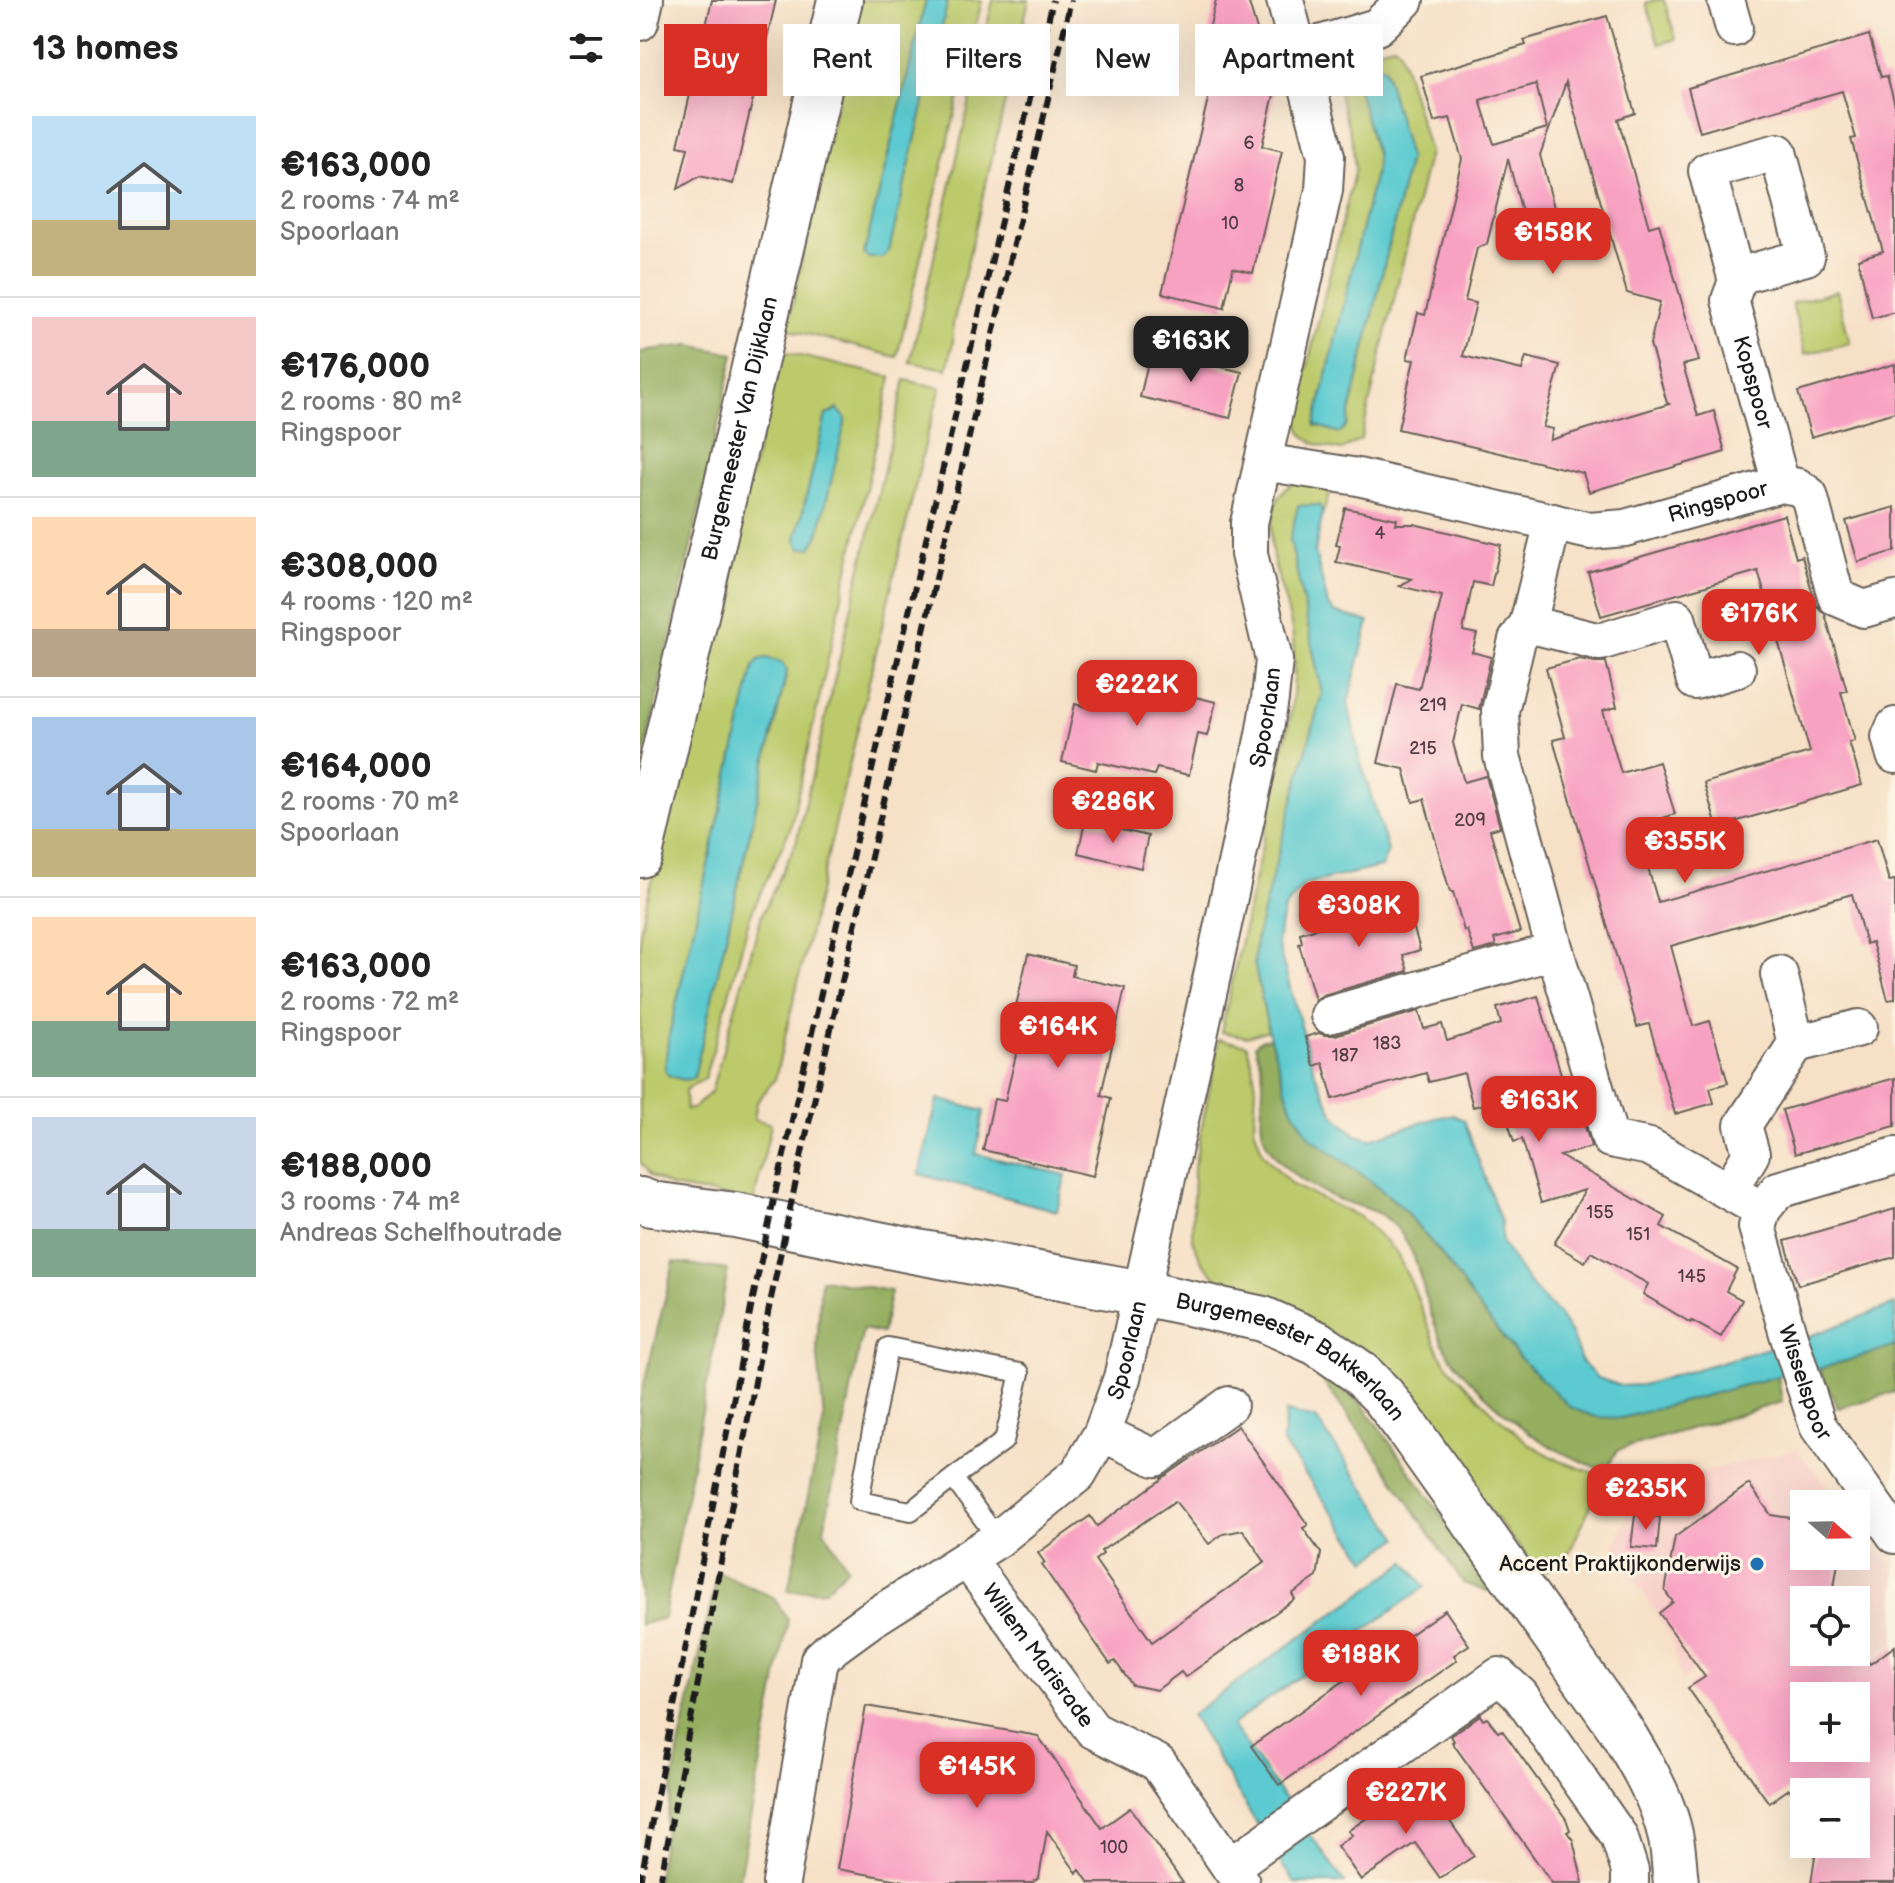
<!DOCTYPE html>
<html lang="en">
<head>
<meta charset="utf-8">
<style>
	:root { --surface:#fff; --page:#f6f6f6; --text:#222; --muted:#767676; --line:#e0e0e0; --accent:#d93025 }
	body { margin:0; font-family:"Balsamiq Sans",sans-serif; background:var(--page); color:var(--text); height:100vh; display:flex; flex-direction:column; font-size:30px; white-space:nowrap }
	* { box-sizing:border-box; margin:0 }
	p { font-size:26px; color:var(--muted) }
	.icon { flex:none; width:44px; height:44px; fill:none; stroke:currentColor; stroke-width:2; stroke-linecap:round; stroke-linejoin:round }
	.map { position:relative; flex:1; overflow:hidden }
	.side { display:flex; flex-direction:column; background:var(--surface); width:640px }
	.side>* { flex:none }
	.banner { position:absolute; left:24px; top:24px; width:760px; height:72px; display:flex; gap:16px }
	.needle { width:52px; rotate:110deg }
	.buttons { position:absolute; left:1150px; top:1490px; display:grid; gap:16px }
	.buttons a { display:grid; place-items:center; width:80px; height:80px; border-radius:0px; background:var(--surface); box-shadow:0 8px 32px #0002; font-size:40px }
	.price { position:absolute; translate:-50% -68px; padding:0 18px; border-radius:16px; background:var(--accent); color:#fff; font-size:26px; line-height:52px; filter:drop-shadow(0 2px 4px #0008) }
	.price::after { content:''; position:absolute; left:50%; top:48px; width:24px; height:18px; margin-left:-12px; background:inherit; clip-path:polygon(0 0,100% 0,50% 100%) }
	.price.on { background:#222; color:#fff }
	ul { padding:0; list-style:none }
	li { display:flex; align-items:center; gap:24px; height:200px; padding:0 32px }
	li+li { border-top:2px solid var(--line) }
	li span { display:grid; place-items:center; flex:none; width:224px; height:160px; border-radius:0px; color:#555 }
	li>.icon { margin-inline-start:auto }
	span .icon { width:96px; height:96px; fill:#fffc; stroke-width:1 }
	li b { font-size:34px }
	h2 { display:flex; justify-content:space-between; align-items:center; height:96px; padding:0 32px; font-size:34px }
	.tag { padding:0 28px; border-radius:0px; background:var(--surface); box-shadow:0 8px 32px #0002; font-size:28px; line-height:72px }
	.tag.on { background:var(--accent); color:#fff }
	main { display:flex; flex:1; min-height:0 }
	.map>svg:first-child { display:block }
	.built { fill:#f7d1c9; fill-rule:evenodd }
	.green { fill:#bcca6c; stroke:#6c7344; stroke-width:2; fill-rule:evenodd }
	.forest { fill:#95ae60; stroke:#58653e; stroke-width:2 }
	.water { fill:#5ccad0; stroke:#3c7376; stroke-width:2 }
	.building { fill:#f8a2c2; fill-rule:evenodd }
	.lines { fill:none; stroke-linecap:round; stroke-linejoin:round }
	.service-casing { stroke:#686158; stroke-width:22 }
	.minor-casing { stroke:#686158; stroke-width:40 }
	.tertiary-casing { stroke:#686158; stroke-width:48 }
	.service { stroke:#fff; stroke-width:18 }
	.minor { stroke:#fff; stroke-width:36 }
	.tertiary { stroke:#fff; stroke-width:44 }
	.rail { stroke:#1c1c1c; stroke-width:6; stroke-dasharray:12 6; stroke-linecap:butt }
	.poi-dot { fill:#1f6fb2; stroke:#fcf5e5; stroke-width:3 }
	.labels { text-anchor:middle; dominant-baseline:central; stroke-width:6; stroke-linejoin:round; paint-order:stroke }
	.number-label { font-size:18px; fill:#533e46 }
	.street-label { font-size:22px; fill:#1c1c1c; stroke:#fcf5e5 }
	.poi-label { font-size:22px; fill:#1c1c1c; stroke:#fcf5e5; text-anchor:end }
</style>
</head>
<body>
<main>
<section class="side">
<h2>13 homes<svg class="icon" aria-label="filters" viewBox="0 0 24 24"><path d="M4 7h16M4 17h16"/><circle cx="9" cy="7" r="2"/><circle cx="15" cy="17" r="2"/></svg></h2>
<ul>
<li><span style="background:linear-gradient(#bfe0f5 65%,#c2b280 0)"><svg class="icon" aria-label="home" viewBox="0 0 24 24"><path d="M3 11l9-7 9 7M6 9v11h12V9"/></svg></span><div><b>€163,000</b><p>2 rooms · 74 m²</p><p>Spoorlaan</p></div></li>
<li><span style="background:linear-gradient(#f6c9c9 65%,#7fa58c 0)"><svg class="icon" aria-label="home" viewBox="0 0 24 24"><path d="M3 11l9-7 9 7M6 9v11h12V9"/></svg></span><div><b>€176,000</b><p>2 rooms · 80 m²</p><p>Ringspoor</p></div></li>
<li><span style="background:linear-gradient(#ffd9b3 70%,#b9a48a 0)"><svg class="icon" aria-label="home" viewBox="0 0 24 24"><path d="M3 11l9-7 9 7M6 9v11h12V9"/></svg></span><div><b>€308,000</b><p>4 rooms · 120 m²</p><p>Ringspoor</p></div></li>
<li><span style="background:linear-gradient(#a9c7e8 70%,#c2b280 0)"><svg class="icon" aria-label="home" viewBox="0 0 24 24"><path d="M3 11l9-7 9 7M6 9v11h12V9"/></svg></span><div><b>€164,000</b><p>2 rooms · 70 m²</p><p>Spoorlaan</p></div></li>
<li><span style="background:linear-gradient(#ffd9b3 65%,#7fa58c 0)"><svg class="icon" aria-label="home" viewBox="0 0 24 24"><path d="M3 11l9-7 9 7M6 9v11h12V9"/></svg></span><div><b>€163,000</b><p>2 rooms · 72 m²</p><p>Ringspoor</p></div></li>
<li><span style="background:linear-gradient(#c9d6e8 70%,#7fa58c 0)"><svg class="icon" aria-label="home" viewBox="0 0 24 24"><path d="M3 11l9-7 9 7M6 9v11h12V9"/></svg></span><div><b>€188,000</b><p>3 rooms · 74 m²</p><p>Andreas Schelfhoutrade</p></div></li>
</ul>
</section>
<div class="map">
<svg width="1255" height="1883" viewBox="0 0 1255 1883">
	<rect width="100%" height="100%" fill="#fcf5e5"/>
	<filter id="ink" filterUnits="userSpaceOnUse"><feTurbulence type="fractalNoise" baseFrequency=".0125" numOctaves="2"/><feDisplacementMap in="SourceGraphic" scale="16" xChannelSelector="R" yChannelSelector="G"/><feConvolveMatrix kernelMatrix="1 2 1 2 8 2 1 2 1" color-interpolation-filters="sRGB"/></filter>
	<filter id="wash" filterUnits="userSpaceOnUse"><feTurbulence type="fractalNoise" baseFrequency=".006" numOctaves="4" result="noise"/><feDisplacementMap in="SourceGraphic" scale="32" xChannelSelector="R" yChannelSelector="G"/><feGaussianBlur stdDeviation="1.8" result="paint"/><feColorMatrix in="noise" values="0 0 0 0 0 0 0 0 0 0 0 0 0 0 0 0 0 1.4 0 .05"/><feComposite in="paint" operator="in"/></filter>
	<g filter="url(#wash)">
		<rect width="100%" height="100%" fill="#f6e1c7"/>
		<path class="built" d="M1157,1449L1201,1504H1164V1556H1216V1523L1255,1573V1643L1202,1681L1063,1664L1041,1682L1031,1637L974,1547L988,1513L996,1500L1013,1484ZM1164,1600H1216V1652H1164Z"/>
		<g class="green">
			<path d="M221,0H286L224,254L230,258L249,251L308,0H342L257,357L147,329L216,16Z"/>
			<path d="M353,0H389L313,324V342L307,369L270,362Z"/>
			<path d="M1014,0H1024L1036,39L1019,44L1006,3Z"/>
			<path d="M753,45L759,48L789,152L721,439L702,450C672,445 654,440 658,405L715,169L712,140L692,69L696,60ZM744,67L769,158L707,426H675L736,169Z"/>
			<path d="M1197,291L1210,343L1165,354L1152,303Z"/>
			<path d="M143,352L251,377L150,829L110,916L81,1024L64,1079L45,1090L46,1110L54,1108L71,1092L122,914L156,843L265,380L301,388L288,432L135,1079L117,1102L114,1119L131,1124L114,1201L31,1187L11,1176L0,1162V931L66,646ZM198,409L161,548L156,539L186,415ZM126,658L141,662L147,671L54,1077L28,1040L114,666L119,660Z"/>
			<path d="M660,481L691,490L683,512L678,505L650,539L682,693L616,940L614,962L628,1030L607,1037L581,1032L650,719C654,692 656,666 653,638C649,594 622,558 634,512C638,495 643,487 660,481Z"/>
			<path d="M579,1039L607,1045L613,1068L616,1087L614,1127L623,1154L652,1185L720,1217L756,1252L772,1285L799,1353L813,1372L858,1417L889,1444L920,1461L960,1475L963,1479L929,1553L906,1572L897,1569L830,1486L639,1303L576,1286L577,1278L562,1262L552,1240L554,1168Z"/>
		</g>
		<g class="forest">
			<path d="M50,345L94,354L0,774V353L9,350Z"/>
			<path d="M630,1038L652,1108L728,1179L760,1205L800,1252L841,1310L880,1358L904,1381L982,1418L1138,1376L1142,1402L977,1450L966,1471C912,1452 885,1433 844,1394C830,1380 814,1365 805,1348C800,1339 797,1329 793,1320C780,1285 779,1247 750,1221C736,1209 717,1206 700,1200C672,1189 645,1172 628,1146C616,1126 624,1101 623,1080C623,1068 618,1056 615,1045L622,1039Z"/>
			<path d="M34,1262L88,1270L24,1618L0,1625V1400Z"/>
			<path d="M181,1279L251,1291L242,1333L223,1329L184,1530L208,1568L185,1590L148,1591L184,1420L177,1347Z"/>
			<path d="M1255,1346V1392L1198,1408L1179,1369Z"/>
			<path d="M676,1372L686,1377L723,1405L853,1588L845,1591L823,1583L743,1464Z"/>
			<path d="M78,1572L133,1597L148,1620L98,1883H16L39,1747Z"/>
		</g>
		<g class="water">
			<path d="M286,0H308L249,251L242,258H229L224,254Z"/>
			<path d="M728,65L744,67L769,158L707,426L699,433L675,425L736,169V155L714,74Z"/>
			<path d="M198,409L206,419L178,536L171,548H160L156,540L186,415Z"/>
			<path d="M679,505L683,512L675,551L688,605L694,612L729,622L708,702L719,756L748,851L741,867L665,884L644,909L637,942L674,1071L694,1115L716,1135L730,1139L799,1117L813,1115L824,1120L861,1222L862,1243L888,1282L918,1314L931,1334L942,1363L958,1378L981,1386L1002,1385L1170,1336L1255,1304V1346L1179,1369L1138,1376L982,1418L956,1417L931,1408L880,1358L841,1310L800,1252L760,1205L728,1179L670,1137L652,1108L630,1038L614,962L616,940L628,892L682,693L650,539L658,506Z"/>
			<path d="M126,658L141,662L147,670L54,1077C45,1083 38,1078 28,1075L25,1069L28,1040L114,665L119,660Z"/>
			<path d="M298,1099L344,1111L336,1154L426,1175L417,1211L279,1174Z"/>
			<path d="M646,1412L676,1419L759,1538L727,1560L642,1442Z"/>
			<path d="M766,1562L785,1587L592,1725L705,1883H655L638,1859L551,1715Z"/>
		</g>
		<g id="blocks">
			<g class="building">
				<path d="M72,0H136L93,184L60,176L38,189L48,148L38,146Z"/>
				<path d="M576,0H608L635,90L622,146L642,151L613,273L593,268L584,308L522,293L576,65L561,63Z"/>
				<path d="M967,16L995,113L978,119L1009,227L1019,224L1059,361L1043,365L1058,416L1074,411L1085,452L949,492L943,473L758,429L774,360L767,359L778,313L785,315L822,159L810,118L794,122L781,76L886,45L884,40ZM926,82L987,293L1020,302L1010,344L1027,403L1029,404L910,440L913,429L903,427L920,365L886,357L882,370L823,356L836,303L825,301L837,248L847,244L868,159L886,228L917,219L900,155ZM896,84L907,128L854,144L840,100Z"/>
				<path d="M1229,35L1241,77L1247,76L1255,105V312L1232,318L1218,259L1243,251L1211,139L1216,138L1202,91L1060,132L1048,88Z"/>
				<path d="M511,350L602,372L590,418L500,397Z"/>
				<path d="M1255,364V412L1171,437L1158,392Z"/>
				<path d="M1255,507V551L1218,562L1206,521Z"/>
				<path d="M705,508L757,519L756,524H774L861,545L851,586L833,582L823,631L837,634L832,652L851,657L839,709L822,704L813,743L824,782L846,776L860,827L850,830L880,932L854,939L856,946L834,952L827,930L824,931L813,892H810L784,799L773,802L764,769L738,763L757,684L779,689L802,596L759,586L772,579L696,562L700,546L696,545Z"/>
				<path d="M1144,515L1156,558L1162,556L1176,605L1185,614L1207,691L1201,692L1215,741L1209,742L1222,785L1077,827L1064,783L1170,752L1118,571L961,616L948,572Z"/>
				<path d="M940,659L955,662H966L977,707L963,711L981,773L1019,762L1035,814L996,827L1018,902L1237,839L1249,881L1255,880V999L1248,1000L1232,942L1226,944L1212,894L1031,946L1053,1026L1070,1021L1088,1083L1070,1088L1074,1103L1035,1114L1009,1024L997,1027L913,740L925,737L906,668Z"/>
				<path d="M459,674L576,702L567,736L558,734L549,775L517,768L514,775L458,762L456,770L422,762L435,704L451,708Z"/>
				<path d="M445,822L508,836L501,868L438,853Z"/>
				<path d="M766,900L780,950L763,955L768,971L683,995L675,1000L659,944L662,943L660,933L681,927V925Z"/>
				<path d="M388,954L434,965L432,976L485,988L461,1095L471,1098L453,1176L343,1150L354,1099L365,1101L387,1008L376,1006Z"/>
				<path d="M898,996L928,1098L936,1096L951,1147L920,1156L1026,1217L1021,1226L1097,1269L1086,1291L1102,1300L1081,1337L1052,1321L1051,1323L1003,1294L1008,1284L951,1252L945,1262L914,1244L945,1190L901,1203L882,1139L874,1142L861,1099L833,1107L824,1073L789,1082L786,1073L693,1099L683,1063L674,1066L665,1037L679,1033L685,1035H695L779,1011L784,1029L802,1024L807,1041L861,1024L857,1008Z"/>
				<path d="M1255,1078V1126L1155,1154L1142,1110Z"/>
				<path d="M1255,1209V1257L1158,1285L1145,1241Z"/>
				<path d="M598,1426L668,1525L663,1528L681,1553L677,1577L652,1594L655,1599L545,1677L541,1672L517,1690L492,1685L475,1661L470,1664L402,1565L405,1563L398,1553L450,1516L457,1526L522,1479L521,1478L527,1475ZM535,1501L569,1544L583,1534L603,1530L625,1562L512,1642L455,1560L463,1554L461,1551Z"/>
				<path d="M1109,1484L1131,1515L1164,1520V1556H1199L1192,1600H1164V1652H1222L1230,1664L1255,1646V1883H1171L1177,1844H1216V1792H1152L1149,1789L1129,1803L1048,1688L1065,1677L1019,1613L1033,1602L1025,1591L1035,1537ZM1164,1696H1216V1748H1164Z"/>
				<path d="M995,1515L1020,1517L1017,1549L991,1547Z"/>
				<path d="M805,1610L829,1645L814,1655L817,1660L639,1785L611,1746Z"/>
				<path d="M226,1706L398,1736L462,1828L490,1808L543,1883H449L440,1870L437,1873L407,1831L399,1878L392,1883H276L197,1869Z"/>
				<path d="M840,1715L843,1720L847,1718L858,1732L862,1730L926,1819L930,1830L927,1832L933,1840L943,1883H912L812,1742L814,1741L811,1736Z"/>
				<path d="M784,1784L834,1856L800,1878L775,1843L721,1880L697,1846L712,1835L708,1831L766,1791L769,1795Z"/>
			</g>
		</g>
	</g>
	<g filter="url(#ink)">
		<use href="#blocks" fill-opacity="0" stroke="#686158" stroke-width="2"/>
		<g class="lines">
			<g class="service-casing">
				<path id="service" d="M313,1478L271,1511L219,1501L248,1347L380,1373L364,1441L313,1478L358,1539"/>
			</g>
			<g class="minor-casing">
				<g id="minor">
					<path d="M1086,0L1094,28"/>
					<path d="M0,22L5,0"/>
					<path d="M660,50L737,27L765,0"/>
					<path id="s1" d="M1097,281L1067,171L1138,152L1166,257L1105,274L1097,281L1090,300L1141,484"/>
					<path id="s2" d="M623,462L718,477L950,531L985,528L1141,484L1158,487L1169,495L1196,597L1224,609L1255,600"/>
					<path d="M913,522L888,624L877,640L860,711L862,756L915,951L970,1139L1010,1147L1122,1210"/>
					<path d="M888,624L960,642L1037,618L1055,681L1097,669"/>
					<path d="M1255,726L1250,737L1255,755"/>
					<path d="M689,1015L915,951"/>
					<path d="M1156,1044L1219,1028"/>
					<path id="s3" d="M1255,1156L1138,1190L1122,1210L1117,1227L1148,1334L1178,1426L1255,1535"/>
					<path d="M1089,1191L1111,1154L1103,1125L1156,1044L1139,974"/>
					<path d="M462,1433L515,1458L589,1405"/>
					<path id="s4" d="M327,1559L453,1730L518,1763L601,1883"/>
					<path d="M590,1867L859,1676L880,1695L979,1836L990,1871V1883"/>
					<path id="s5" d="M141,1883L179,1660L193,1647L230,1620L358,1539L438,1474L462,1433L482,1378L560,1031L624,735L630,699L634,660L609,554V523L684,190L686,156L645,0"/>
				</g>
			</g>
			<g class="tertiary-casing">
				<g id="tertiary">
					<path id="s6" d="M0,855L200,0"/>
					<path id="s7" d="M0,1200L11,1204L95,1215L273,1251L502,1293L623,1319L677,1343L719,1372L743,1396L768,1429L977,1724C998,1757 1024,1800 1031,1839C1034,1853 1034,1868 1036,1883"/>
				</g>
			</g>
			<use href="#service" class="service"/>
			<use href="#minor" class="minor"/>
			<use href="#tertiary" class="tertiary"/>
			<g class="rail">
				<path d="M0,1883L112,1303L136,1190L241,731L413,0"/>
				<path d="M20,1883L129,1308L161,1157L431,0"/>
			</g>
		</g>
	</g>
	<circle class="poi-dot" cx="1117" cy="1564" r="8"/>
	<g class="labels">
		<g class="number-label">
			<text x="609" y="143">6</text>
			<text x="599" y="185">8</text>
			<text x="590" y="223">10</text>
			<text x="740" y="533">4</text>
			<text x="793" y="705">219</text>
			<text x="783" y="748">215</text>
			<text x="830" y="820">209</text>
			<text x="747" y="1043">183</text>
			<text x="705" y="1055">187</text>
			<text x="960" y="1212">155</text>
			<text x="998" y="1234">151</text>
			<text x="1052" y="1276">145</text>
			<text x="474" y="1847">100</text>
		</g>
		<g class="street-label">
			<text stroke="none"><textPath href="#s1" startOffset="476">Kopspoor</textPath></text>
			<text stroke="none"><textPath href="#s6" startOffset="438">Burgemeester Van Dijklaan</textPath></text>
			<text stroke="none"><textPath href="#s2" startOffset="466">Ringspoor</textPath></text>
			<text stroke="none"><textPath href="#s5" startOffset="1328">Spoorlaan</textPath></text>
			<text stroke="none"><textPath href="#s5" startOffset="680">Spoorlaan</textPath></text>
			<text stroke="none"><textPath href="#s7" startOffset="676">Burgemeester Bakkerlaan</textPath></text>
			<text stroke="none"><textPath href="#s3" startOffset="328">Wisselspoor</textPath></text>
			<text stroke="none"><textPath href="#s4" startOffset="120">Willem Marisrade</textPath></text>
		</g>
		<g class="poi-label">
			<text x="1101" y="1564">Accent Praktijkonderwijs</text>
		</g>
	</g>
</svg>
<div class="buttons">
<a><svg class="needle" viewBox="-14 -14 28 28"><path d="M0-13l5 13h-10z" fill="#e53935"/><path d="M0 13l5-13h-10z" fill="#767676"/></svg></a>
<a><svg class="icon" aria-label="locate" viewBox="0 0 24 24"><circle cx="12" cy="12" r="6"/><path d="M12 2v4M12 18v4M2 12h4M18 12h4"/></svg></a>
<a>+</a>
<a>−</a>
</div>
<b class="price" style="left:913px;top:276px">€158K</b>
<b class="price on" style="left:551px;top:384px">€163K</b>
<b class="price" style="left:1119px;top:657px">€176K</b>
<b class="price" style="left:497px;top:728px">€222K</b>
<b class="price" style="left:473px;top:845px">€286K</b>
<b class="price" style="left:1045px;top:885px">€355K</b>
<b class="price" style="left:719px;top:949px">€308K</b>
<b class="price" style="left:418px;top:1070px">€164K</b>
<b class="price" style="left:899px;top:1144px">€163K</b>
<b class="price" style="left:1006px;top:1532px">€235K</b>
<b class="price" style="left:721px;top:1698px">€188K</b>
<b class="price" style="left:337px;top:1810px">€145K</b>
<b class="price" style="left:766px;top:1836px">€227K</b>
<div class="banner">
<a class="tag on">Buy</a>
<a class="tag">Rent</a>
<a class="tag">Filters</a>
<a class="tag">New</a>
<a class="tag">Apartment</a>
</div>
</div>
</main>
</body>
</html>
